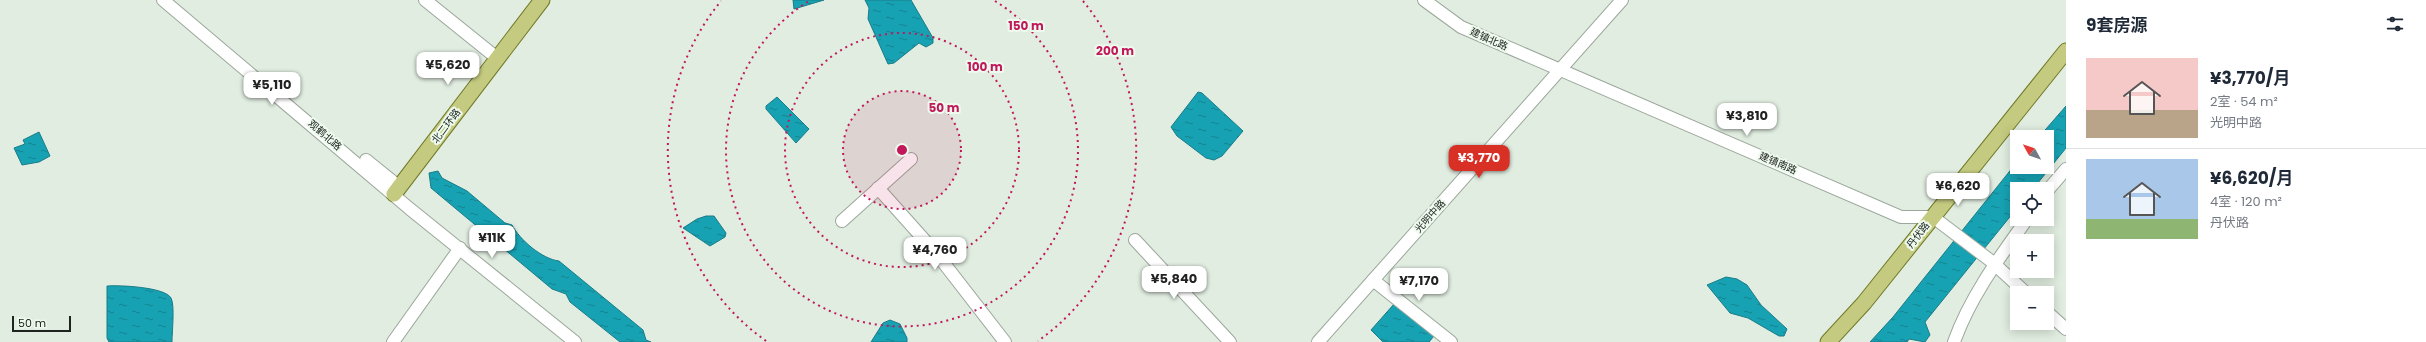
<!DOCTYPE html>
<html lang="zh">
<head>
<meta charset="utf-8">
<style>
	:root { --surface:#fff; --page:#f6f6f7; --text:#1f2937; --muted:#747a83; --line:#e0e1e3; --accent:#d93025 }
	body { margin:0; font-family:Poppins,"Noto Sans SC",sans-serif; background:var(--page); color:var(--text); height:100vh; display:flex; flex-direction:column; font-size:15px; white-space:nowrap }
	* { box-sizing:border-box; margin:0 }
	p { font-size:13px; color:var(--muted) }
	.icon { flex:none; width:22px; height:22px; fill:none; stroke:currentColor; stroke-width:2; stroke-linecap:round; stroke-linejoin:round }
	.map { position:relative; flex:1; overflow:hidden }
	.drawer { display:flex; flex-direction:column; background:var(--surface); width:360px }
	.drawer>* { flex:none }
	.needle { width:26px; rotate:310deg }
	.controls { position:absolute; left:2010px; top:130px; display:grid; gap:8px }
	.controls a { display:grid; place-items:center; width:44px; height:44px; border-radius:0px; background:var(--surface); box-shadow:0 2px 10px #0003; font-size:20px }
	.scale { position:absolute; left:12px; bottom:10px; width:59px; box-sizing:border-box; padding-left:4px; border:2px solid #202420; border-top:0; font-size:11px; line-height:14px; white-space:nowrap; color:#202420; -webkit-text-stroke:3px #eefaee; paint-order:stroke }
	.price { position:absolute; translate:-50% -34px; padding:0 9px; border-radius:8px; background:#fff; color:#222; font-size:13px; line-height:26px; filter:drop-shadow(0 1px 2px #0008) }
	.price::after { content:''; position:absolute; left:50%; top:24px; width:12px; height:9px; margin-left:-6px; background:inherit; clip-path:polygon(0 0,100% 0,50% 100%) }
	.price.selected { background:var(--accent); color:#fff }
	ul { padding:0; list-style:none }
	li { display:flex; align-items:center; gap:12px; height:100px; padding:0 20px }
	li+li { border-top:1px solid var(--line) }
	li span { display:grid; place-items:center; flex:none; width:112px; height:80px; border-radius:0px; color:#555 }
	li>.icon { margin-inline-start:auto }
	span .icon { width:48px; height:48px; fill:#fffc; stroke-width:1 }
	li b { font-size:17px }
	h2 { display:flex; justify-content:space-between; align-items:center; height:48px; padding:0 20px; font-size:17px }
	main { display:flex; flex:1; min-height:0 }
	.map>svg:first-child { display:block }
	.water { fill:url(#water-ripples); stroke:#1a7c87 }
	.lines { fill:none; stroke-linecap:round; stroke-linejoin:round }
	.minor-casing { stroke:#9ca79c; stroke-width:14 }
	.major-casing { stroke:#717826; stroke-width:17 }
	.minor { stroke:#fff; stroke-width:12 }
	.major { stroke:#c4ca7f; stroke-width:15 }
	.ring { fill:none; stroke:#c2185b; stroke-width:2; stroke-dasharray:2 4 }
	.labels { text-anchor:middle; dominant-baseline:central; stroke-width:4; stroke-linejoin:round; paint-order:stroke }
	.street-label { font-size:10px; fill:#202420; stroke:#eefaee }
	.centre { fill:#c2185b; stroke:#eefaee; stroke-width:2 }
	.ring-label { font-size:12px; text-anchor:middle; font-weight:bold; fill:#c2185b; stroke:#eefaee; stroke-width:4; stroke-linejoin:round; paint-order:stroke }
</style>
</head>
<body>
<main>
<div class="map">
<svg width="2066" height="342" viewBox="0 0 2066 342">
	<defs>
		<pattern id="water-ripples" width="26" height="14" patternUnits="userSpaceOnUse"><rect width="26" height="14" fill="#17a2b3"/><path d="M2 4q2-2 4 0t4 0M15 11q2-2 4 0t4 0" fill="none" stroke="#148491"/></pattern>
	</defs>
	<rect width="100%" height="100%" fill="#e1ede1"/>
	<g class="water">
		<path d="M793,0H824L794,9Z"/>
		<path d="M865,0H911L933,38V43L926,47L919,43L894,63L888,64L868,19L869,8Z"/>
		<path d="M1198,92L1202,93L1243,131L1222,156L1214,160L1206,158L1177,136L1171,127Z"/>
		<path d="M777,97L809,129L796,143L766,109V106Z"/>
		<path d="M2066,106V148L2033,189H2017V208L1925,322L1930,335L1925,342L1909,339L1907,342H1870L1893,317L2017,162V167H2047V137H2039Z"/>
		<path d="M39,132L50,156L39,162L22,165L14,148L25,144L23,140Z"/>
		<path d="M438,171L442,178L467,191L505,223L512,225C520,240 542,259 559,261L643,330L646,340L651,342H620L570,302L566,294L552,289L431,188L429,173Z"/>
		<path d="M706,216H714L726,233L725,237L710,246L683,228L697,219Z"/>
		<path d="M1726,277L1737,279L1747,285L1761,305L1787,329L1784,336H1779L1748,318L1730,313L1707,285Z"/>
		<path d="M107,286C119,285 165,287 171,298C175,305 172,332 172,342H109L107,338Z"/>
		<path d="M1394,304L1434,336L1429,342H1383L1371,330Z"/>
		<path d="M890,320L900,324L907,338V342H871L883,323Z"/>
	</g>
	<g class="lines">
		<g class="minor-casing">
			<g id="minor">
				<path d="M163,0L410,209L575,342"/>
				<path d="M425,0L497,58"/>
				<path d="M1424,0L1461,27L1901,217H1933L1991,261L2026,293"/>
				<path d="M366,160L392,181L394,194"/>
				<path d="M878,188L936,253L1005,342"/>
				<path d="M2047,191L2066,169"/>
				<path d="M842,221L911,159"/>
				<path d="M1135,240L1230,342"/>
				<path d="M1373,280L1451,342"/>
				<path d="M2047,312L2066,329"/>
				<path d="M393,342L460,248"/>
				<path d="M1318,342L1622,0"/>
				<path d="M1954,342C1970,297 1999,258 2027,219"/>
			</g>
		</g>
		<g class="major-casing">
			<g id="major">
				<path d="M394,194L542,0"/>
				<path d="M1828,342L1864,303L2066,51"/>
			</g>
		</g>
		<use href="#minor" class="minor"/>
		<use href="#major" class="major"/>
	</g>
	<circle cx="902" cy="150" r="59" fill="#c2185b" fill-opacity=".12"/>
	<g class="ring">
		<circle cx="902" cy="150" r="59"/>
		<circle cx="902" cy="150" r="117"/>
		<path d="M995 1A176 176 0 1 1 809 1"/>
		<path d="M766 341A235 235 0 0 1 721 1M1083 1A235 235 0 0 1 1038 341"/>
	</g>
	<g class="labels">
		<g class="street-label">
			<text transform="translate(1489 39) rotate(24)">建镇北路</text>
			<text transform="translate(446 126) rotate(-53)">北二环路</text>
			<text transform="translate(325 135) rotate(41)">观鹤北路</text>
			<text transform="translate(1778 163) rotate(23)">建镇南路</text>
			<text transform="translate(1430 216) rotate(-48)">光明中路</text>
			<text transform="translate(1918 235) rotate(-52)">丹伏路</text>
		</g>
	</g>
	<circle cx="902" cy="150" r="6" class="centre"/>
	<g class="ring-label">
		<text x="1026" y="30">150 m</text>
		<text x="1115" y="55">200 m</text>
		<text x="985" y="71">100 m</text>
		<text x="944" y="112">50 m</text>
	</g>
</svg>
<div class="controls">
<a><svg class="needle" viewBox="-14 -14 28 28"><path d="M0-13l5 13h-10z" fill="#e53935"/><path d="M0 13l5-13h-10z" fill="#747a83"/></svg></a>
<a><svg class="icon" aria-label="locate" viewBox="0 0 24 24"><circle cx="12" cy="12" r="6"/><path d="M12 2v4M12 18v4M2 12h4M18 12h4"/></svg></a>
<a>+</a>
<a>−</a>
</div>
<div class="scale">50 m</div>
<b class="price" style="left:448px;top:86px">¥5,620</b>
<b class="price" style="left:272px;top:106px">¥5,110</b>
<b class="price" style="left:1747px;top:137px">¥3,810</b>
<b class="price selected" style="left:1479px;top:179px">¥3,770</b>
<b class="price" style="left:1958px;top:207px">¥6,620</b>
<b class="price" style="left:492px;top:259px">¥11K</b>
<b class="price" style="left:935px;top:271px">¥4,760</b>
<b class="price" style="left:1174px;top:300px">¥5,840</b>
<b class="price" style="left:1419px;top:302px">¥7,170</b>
</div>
<section class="drawer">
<h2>9套房源<svg class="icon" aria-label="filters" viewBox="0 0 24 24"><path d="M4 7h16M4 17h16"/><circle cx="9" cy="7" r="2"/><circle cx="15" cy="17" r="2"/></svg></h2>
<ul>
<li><span style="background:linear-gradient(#f6c9c9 65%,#b9a48a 0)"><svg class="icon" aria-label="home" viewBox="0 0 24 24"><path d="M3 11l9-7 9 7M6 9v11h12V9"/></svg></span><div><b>¥3,770/月</b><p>2室 · 54 m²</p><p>光明中路</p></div></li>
<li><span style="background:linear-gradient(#a9c7e8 75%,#8fb573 0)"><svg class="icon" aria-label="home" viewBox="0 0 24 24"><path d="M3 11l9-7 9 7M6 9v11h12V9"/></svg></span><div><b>¥6,620/月</b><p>4室 · 120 m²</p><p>丹伏路</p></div></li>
</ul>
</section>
</main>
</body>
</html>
